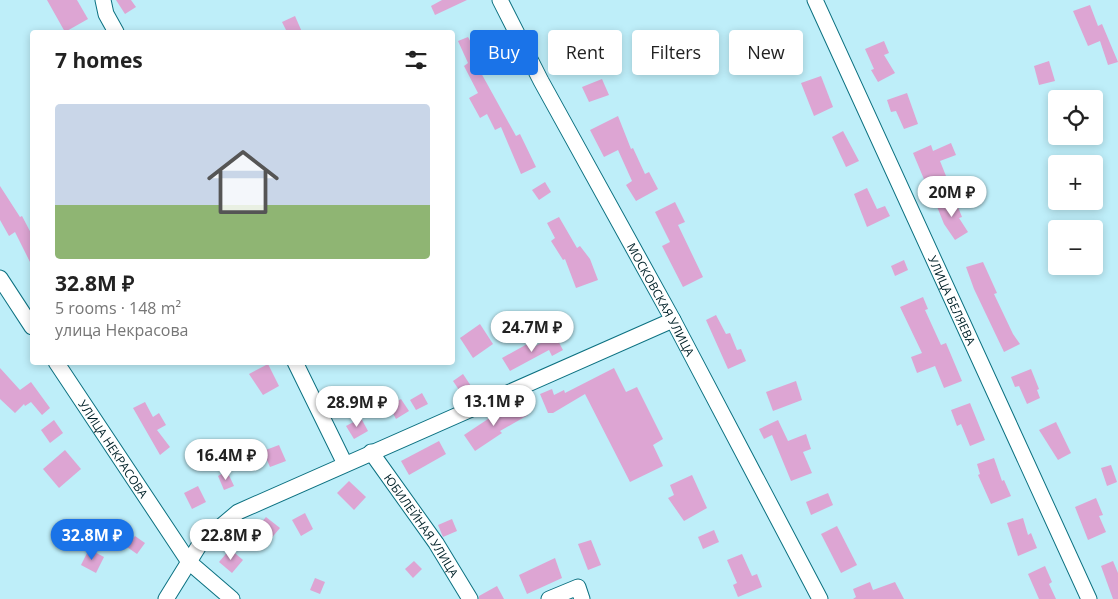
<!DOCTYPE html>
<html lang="en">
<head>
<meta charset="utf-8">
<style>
	:root { --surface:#fff; --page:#f2f2f2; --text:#222; --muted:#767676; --accent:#1a73e8 }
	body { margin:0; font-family:"Open Sans",sans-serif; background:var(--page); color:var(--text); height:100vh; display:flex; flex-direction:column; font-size:19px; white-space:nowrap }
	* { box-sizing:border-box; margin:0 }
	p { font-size:16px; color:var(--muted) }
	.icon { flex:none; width:28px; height:28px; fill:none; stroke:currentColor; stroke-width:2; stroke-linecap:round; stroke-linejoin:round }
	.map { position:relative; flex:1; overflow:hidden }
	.sheet { position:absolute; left:30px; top:30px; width:425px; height:335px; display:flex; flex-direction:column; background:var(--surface); border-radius:5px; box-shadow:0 2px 8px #0003 }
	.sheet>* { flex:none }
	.top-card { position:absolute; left:470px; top:30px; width:475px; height:45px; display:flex; gap:10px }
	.buttons { position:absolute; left:1048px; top:90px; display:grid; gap:10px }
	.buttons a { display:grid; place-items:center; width:55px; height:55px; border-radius:5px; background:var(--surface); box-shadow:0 2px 8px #0003; font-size:25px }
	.price { position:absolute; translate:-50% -42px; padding:0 11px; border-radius:18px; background:#fff; color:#222; font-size:16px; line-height:32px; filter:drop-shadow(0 1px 2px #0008) }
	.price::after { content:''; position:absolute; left:50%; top:30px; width:15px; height:11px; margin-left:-8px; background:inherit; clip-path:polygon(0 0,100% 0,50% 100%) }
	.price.selected { background:var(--accent); color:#fff }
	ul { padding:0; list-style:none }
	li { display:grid; align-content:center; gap:10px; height:265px; padding:0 25px }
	li span { display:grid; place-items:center; height:155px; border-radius:5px; color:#555 }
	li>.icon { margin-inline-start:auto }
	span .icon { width:90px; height:90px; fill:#fffc; stroke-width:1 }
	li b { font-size:21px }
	h2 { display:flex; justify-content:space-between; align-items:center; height:60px; padding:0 25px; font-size:21px }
	.chip { padding:0 18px; border-radius:5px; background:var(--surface); box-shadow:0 2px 8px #0003; font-size:18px; line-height:45px }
	.chip.selected { background:var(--accent); color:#fff }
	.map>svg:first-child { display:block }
	.building { fill:#dda5d3 }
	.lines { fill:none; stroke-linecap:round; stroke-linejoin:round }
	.minor-casing { stroke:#0c7181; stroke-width:17 }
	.minor { stroke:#fff; stroke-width:15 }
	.labels { text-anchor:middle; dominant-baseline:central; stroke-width:5; stroke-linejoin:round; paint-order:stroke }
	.street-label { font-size:12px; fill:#002128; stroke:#beeef9 }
</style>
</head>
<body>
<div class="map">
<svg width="1118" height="599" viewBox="0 0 1118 599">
	<rect width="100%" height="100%" fill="#beeef9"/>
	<g class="building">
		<path d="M47,0H77L88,19L65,32Z"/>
		<path d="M116,0H131L136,7L125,14Z"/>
		<path d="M442,0H467L435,15L431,6Z"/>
		<path d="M1090,5L1098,26L1102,24L1118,62L1108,65L1100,41L1088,46L1073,11Z"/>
		<path d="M295,16L302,32H287L282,22Z"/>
		<path d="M776,31L786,47L771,56L761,40Z"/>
		<path d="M558,35L564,47L555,52L548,40Z"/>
		<path d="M468,37L485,68L480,71L516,136L520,134L536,167L521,174L501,127L495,130L487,114L480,118L469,98L478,93L464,66L468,63L458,41Z"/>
		<path d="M884,41L889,53L884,55L895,73L878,82L871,70L874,69L865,49Z"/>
		<path d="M1049,61L1055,81L1039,85L1034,66Z"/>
		<path d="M821,76L833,107L814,116L801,83Z"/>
		<path d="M602,79L609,95L589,102L582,87Z"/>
		<path d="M907,93L918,124L904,129L896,111L891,112L887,100Z"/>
		<path d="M618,116L631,149L633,148L645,174L649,172L658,189L636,201L626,185L632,181L618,150L604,157L590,130Z"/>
		<path d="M843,131L859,161L846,167L832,137Z"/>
		<path d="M951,143L956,155L940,161L946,176L926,184L913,153L931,145L933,151Z"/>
		<path d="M545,182L551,192L539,200L532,190Z"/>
		<path d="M0,186L20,217L22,216L32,235V266L15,232L9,236L0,220Z"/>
		<path d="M867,188L877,209L885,206L890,216L867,227L854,194Z"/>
		<path d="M954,197L962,217L959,218L968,232L955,240L944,224L936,204Z"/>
		<path d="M675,202L685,222L678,225L703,277L683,287L662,246L670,242L655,212Z"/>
		<path d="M559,217L577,248L580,246L590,259L598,280L576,288L565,259L563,260L551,241L555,238L547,223Z"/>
		<path d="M904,260L908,270L895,276L891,266Z"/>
		<path d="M983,262L997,293L994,294L1013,334L1020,344L1004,352L974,289L966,267Z"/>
		<path d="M923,297L928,309L925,310L941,345L946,343L962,381L944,388L935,366L917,373L911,357L922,353L900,307Z"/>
		<path d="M716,315L726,334L730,333L737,350L741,349L746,361L728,369L706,320Z"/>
		<path d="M480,324L493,344L473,358L460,338Z"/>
		<path d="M555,335L563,350L552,356L549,350L510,371L502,358L529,343L532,348Z"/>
		<path d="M268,364L279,386L263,395L249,374Z"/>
		<path d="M0,368L20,390L31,382L50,408L42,415L31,402L25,406L24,404L15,413L0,399Z"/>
		<path d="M614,368L626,392L637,387L663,439L653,445L663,466L630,482L585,394L553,413H548L540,394L552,389L554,395L564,390L565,393Z"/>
		<path d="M1031,369L1039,389L1037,390L1040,398L1027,404L1019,386L1015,387L1011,377Z"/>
		<path d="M463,374L471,386L461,393L453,381Z"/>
		<path d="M796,381L802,400L773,411L766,392Z"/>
		<path d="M383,392L387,402L374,407L370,397Z"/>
		<path d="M422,393L428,404L416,410L410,400Z"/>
		<path d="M401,399L409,411L396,419L389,406Z"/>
		<path d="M145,402L153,417L159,413L166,425L157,430L170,447L160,455L133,408Z"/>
		<path d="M521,403L528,415L500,431L502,433L475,451L464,435L491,417L492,419Z"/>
		<path d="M970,403L985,440L970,446L961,424L957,426L951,410Z"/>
		<path d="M361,418L368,431L354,439L346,426Z"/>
		<path d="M54,420L63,433L50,443L41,430Z"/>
		<path d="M778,420L788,441L806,434L811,449L803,452L812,473L791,481L772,435L764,439L759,429Z"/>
		<path d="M1056,422L1071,453L1058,460L1039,430Z"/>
		<path d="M439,441L446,454L409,475L401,461Z"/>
		<path d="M279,445L286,461L270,467L263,451Z"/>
		<path d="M65,450L81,469L59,488L43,469Z"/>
		<path d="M994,458L1002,481L1004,480L1011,496L991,504L978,475L980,474L977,464Z"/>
		<path d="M1111,465L1117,482L1107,486L1101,468Z"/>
		<path d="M227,471L234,486L224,490L218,476Z"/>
		<path d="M692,475L707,508L684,521L668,498L674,495L670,485Z"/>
		<path d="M349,481L366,497L354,510L337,493Z"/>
		<path d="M198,486L206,502L192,509L184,493Z"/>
		<path d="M828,493L833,505L811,515L806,502Z"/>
		<path d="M1096,498L1103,515L1099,516L1106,532L1088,540L1075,507Z"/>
		<path d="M305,513L313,529L301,536L292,520Z"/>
		<path d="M266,517L280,528L269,541L255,530Z"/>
		<path d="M1023,518L1028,535L1031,533L1037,548L1018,556L1007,523Z"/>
		<path d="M452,519L457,531L443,537L438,525Z"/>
		<path d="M837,526L857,565L841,573L821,534Z"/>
		<path d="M714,530L719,542L703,549L698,537Z"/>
		<path d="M135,536L145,543L137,554L127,547Z"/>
		<path d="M591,540L601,565L588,570L578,544Z"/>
		<path d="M89,549L104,557L96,573L81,565Z"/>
		<path d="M230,549L243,560L232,573L219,562Z"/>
		<path d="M742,554L752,576L757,574L762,587L738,597L733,585L737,583L727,560Z"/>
		<path d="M555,558L562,578L527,594L519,575Z"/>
		<path d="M414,561L422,569L413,578L405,569Z"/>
		<path d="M1113,561L1118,573V599H1113L1101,566Z"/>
		<path d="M1045,566L1052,582L1049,584L1056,599H1039L1028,574Z"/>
		<path d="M315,578L325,582L320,594L310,590Z"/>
		<path d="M870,582L873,590L895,582L904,599H853L856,597L853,589Z"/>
		<path d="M497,586L504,599H479V596Z"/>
	</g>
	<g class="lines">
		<g class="minor-casing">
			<g id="minor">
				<path d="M103,0L106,14L116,32"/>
				<path id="s1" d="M500,0L541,81L673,320L820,599"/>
				<path id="s2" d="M815,0L1089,599"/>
				<path d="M0,278L32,327"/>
				<path id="s3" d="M56,362L189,562L232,599"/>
				<path d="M295,362L345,464"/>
				<path id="s4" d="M371,452L436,543L470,599"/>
				<path d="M166,599L200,544L238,512L673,320"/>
				<path d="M549,599L578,587L582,599"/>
			</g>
		</g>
		<use href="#minor" class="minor"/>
	</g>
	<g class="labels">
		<g class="street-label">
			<text stroke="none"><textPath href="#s1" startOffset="340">МОСКОВСКАЯ УЛИЦА</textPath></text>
			<text stroke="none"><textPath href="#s2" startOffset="330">УЛИЦА БЕЛЯЕВА</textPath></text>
			<text stroke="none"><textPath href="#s3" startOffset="104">УЛИЦА НЕКРАСОВА</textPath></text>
			<text stroke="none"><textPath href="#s4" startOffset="89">ЮБИЛЕЙНАЯ УЛИЦА</textPath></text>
		</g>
	</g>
</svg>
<div class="buttons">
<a><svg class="icon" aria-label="locate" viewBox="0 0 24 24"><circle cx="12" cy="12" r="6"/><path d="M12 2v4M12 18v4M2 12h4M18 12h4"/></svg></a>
<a>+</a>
<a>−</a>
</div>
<b class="price" style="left:952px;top:218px">20M ₽</b>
<b class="price" style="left:532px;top:353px">24.7M ₽</b>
<b class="price" style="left:494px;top:427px">13.1M ₽</b>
<b class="price" style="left:357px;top:428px">28.9M ₽</b>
<b class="price" style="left:226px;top:481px">16.4M ₽</b>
<b class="price selected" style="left:92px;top:561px">32.8M ₽</b>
<b class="price" style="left:231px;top:561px">22.8M ₽</b>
<div class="top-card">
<a class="chip selected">Buy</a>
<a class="chip">Rent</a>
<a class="chip">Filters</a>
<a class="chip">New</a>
</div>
<section class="sheet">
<h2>7 homes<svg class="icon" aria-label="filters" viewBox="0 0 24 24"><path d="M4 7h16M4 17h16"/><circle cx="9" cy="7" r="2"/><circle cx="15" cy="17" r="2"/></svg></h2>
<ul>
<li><span style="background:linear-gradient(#c9d6e8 65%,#8fb573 0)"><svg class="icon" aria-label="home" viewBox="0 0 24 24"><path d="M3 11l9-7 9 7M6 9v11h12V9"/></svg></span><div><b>32.8M ₽</b><p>5 rooms · 148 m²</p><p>улица Некрасова</p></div></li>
</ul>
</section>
</div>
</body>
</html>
